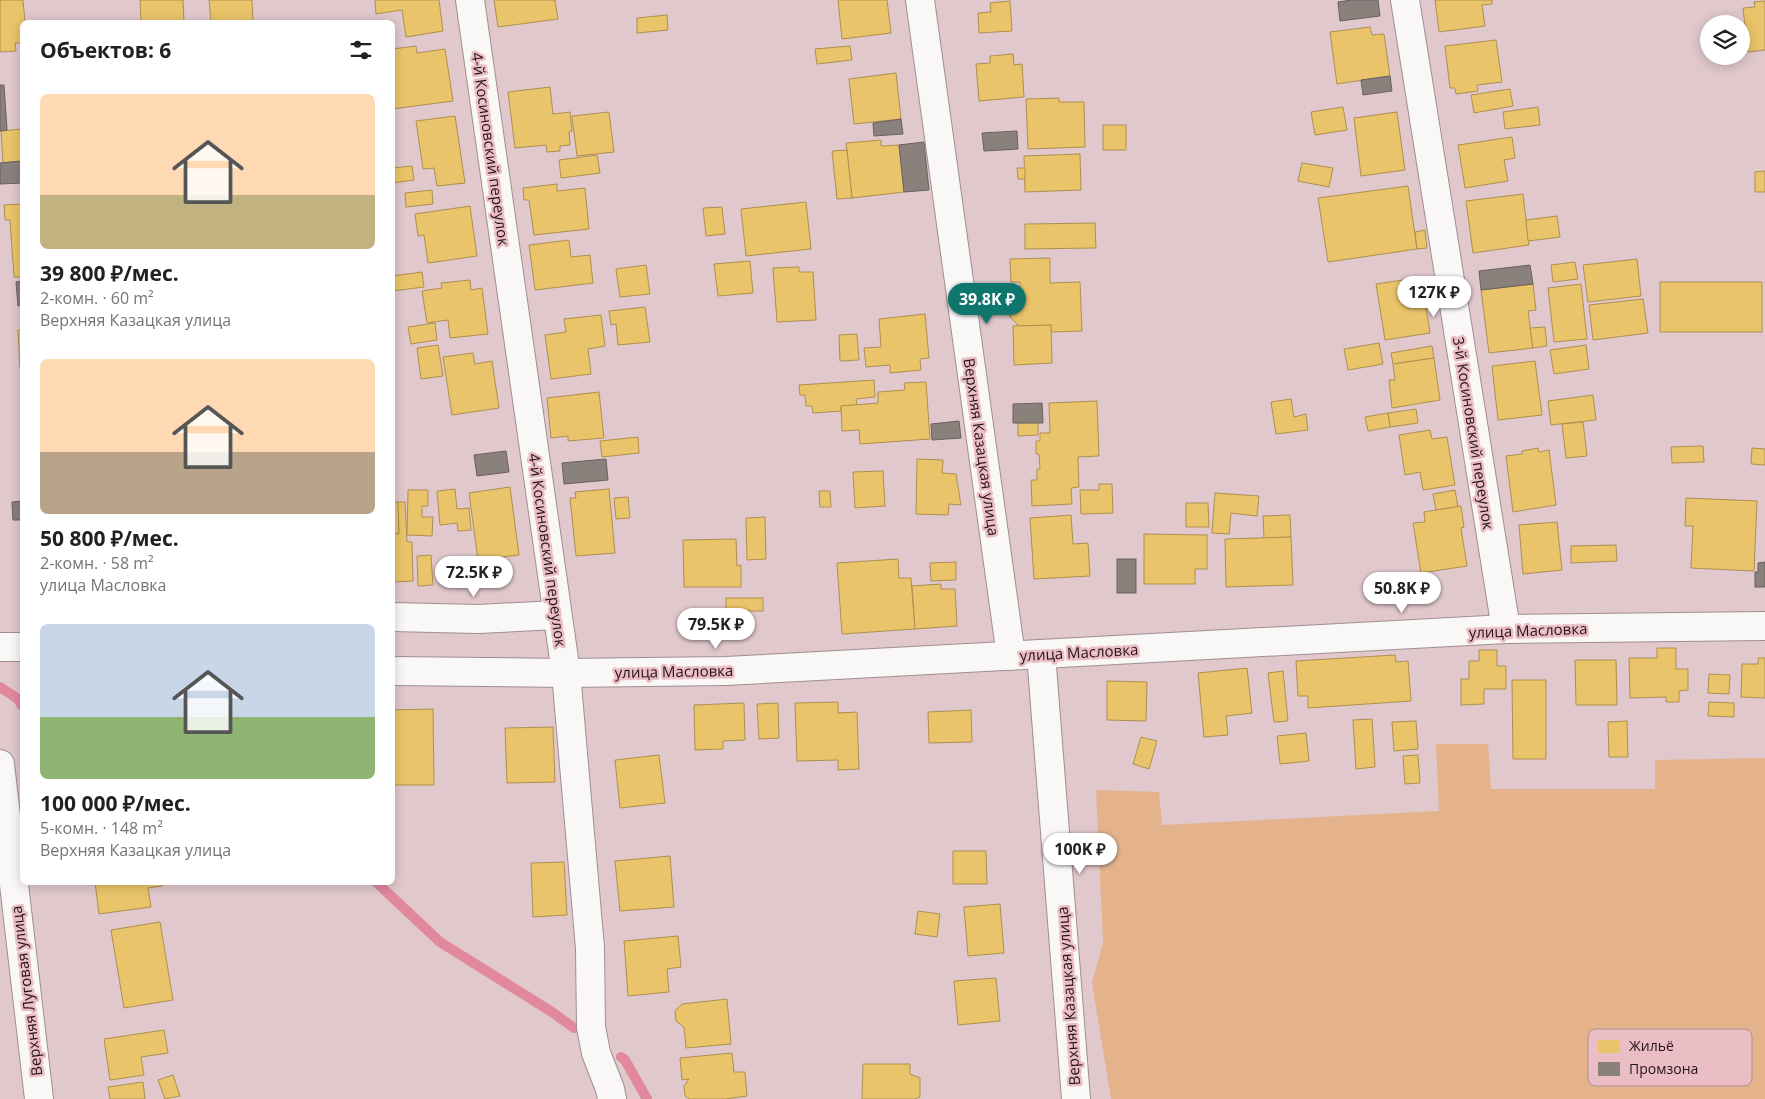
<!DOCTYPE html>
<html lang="ru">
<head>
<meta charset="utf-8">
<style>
	:root { --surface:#fff; --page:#f6f6f6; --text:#202124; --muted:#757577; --accent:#0f766e }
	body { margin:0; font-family:"Open Sans",sans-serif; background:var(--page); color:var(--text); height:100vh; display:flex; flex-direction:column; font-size:19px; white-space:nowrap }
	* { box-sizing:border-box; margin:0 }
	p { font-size:16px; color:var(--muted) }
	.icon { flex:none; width:28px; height:28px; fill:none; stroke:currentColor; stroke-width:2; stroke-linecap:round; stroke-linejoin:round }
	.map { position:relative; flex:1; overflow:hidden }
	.sheet { position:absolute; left:20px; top:20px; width:375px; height:865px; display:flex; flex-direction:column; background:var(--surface); border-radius:8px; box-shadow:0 2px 12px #0003 }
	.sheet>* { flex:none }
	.controls { position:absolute; left:1700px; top:15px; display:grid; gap:10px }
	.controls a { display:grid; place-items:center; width:50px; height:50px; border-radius:50%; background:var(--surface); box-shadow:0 2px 12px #0003; font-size:25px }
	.price { position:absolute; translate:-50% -42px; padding:0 11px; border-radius:18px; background:#fff; color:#222; font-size:16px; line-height:32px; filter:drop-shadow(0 1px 2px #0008) }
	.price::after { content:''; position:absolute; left:50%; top:30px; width:15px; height:11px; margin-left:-8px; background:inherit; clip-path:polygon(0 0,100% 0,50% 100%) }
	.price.on { background:var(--accent); color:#fff }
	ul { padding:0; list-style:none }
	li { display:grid; align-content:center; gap:10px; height:265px; padding:0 20px }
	li span { display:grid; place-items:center; height:155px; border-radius:8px; color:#555 }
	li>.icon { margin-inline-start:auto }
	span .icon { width:90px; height:90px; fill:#fffc; stroke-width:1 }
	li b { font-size:21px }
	h2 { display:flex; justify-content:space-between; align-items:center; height:60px; padding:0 20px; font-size:21px }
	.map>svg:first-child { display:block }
	.green { fill:#e4b38b }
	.homes { fill:#e9c46a; stroke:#ae8f51 }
	.industry { fill:#8a817c; stroke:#6b605e }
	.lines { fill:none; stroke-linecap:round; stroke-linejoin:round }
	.stream { stroke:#e1889d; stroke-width:10 }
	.minor-casing { stroke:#a08e91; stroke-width:30 }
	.minor { stroke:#faf7f7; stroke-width:28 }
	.labels { text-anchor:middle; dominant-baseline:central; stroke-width:5; stroke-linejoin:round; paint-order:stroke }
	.street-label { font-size:15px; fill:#241417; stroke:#ebbec6 }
	.key { fill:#ebbec6; stroke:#af8b92; stroke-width:1 }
	.key-label { font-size:14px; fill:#241417 }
</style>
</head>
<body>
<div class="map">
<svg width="1765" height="1099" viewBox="0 0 1765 1099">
	<rect width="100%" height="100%" fill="#e0c8cc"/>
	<path class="green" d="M1436,744H1488L1491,789H1655V760L1765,758V1099H1111L1092,983L1103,942L1096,790L1159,792L1162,825L1439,811Z"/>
	<g class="homes">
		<path d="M0,0H23L25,22H22V43H15L16,51L0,52Z"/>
		<path d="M140,0H183L184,22H141Z"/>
		<path d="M209,0H252L253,22H211Z"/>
		<path d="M375,0H439L443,31L406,37L402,10L376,14Z"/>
		<path d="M494,0H555L558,19L498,27Z"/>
		<path d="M838,0H887L891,33L842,39Z"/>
		<path d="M1435,0H1492V4L1482,5L1485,26L1439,32Z"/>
		<path d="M1010,1L1012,31L979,33L978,13L991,12L990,3Z"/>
		<path d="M1765,1V50L1748,52L1743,8L1755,7L1754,2Z"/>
		<path d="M667,15L668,30L637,33V18Z"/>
		<path d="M1370,27L1372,35L1384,34L1390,76L1337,84L1330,32Z"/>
		<path d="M1496,40L1502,82L1477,85L1478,91L1456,94L1455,88H1450L1445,46Z"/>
		<path d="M416,46L417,53L445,49L453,101L392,109V49Z"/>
		<path d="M850,46L852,60L817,64L815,49Z"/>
		<path d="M1013,54L1014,65L1022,64L1024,97L979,101L976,64L990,63V56Z"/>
		<path d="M896,73L901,119L854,124L849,79Z"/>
		<path d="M550,87L553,114L570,112L572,131L569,132L570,145L560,146V151L547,152L546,145L515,148L508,92Z"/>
		<path d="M1510,89L1513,106L1474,113L1471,95Z"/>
		<path d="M1059,98V102H1084L1085,147L1028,149L1026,99Z"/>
		<path d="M1343,107L1347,130L1315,135L1311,112Z"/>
		<path d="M1538,107L1540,125L1505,129L1503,112Z"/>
		<path d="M609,112L614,152L577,156L572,116Z"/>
		<path d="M1397,112L1405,170L1361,176L1354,118Z"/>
		<path d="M455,116L465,183L437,186L434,168L423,169L416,121Z"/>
		<rect x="1103" y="125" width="23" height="25"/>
		<path d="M22,129V161L3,163L1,131Z"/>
		<path d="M1512,137L1515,158L1504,160L1508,181L1465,188L1458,145Z"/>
		<path d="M881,140V146L899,145L904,192L852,198L846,143Z"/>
		<path d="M847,150L852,198L837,199L832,151Z"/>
		<path d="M1080,154L1081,190L1025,192L1024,156Z"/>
		<path d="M597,155L600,173L561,178L559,160Z"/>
		<path d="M1302,163L1333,168L1329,187L1298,181Z"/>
		<path d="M412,166L414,180L392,183V168Z"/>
		<path d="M1017,168H1025V179H1018Z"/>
		<path d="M1765,171V192H1755V172Z"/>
		<path d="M557,184V191L585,188L589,229L534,235L529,200H524L523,188Z"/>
		<path d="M1408,186L1417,249L1328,262L1318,198Z"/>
		<path d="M432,190L433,204L406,207L405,193Z"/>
		<path d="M1523,194L1529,245L1473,253L1466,201Z"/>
		<path d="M806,202L811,249L746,256L741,209Z"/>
		<path d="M22,204V277H14L10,220H5L4,205Z"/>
		<path d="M470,206L477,256L428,263L424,235L418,236L415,214Z"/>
		<path d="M722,207L725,234L706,236L703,208Z"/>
		<path d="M1557,216L1560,237L1528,241L1526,220Z"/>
		<path d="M1095,223L1096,248L1025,249V224Z"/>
		<path d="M1425,230L1427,248L1417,249L1415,232Z"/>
		<path d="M569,240L571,257L590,255L593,283L535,290L529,245Z"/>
		<path d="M1050,258V283L1080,282L1082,331L1051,332V325L1019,326L1010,317L1009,303L1016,294H1020V282H1011L1010,259Z"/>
		<path d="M1637,259L1641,296L1588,302L1583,265Z"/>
		<path d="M750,261L753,293L718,296L714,264Z"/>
		<path d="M1575,262L1578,279L1553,282L1551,265Z"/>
		<path d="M646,265L650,294L620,297L616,269Z"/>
		<path d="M799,267V272H813L816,320L777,322L773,268Z"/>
		<path d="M422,272L424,287L393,291L392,276Z"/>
		<path d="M470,280L471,290L482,288L488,334L450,338L448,320L427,323L422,291L442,288L441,283Z"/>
		<path d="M1403,280L1406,298L1424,295L1430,333L1385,340L1376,284Z"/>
		<rect x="1660" y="282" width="102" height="50"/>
		<path d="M1533,284L1536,310L1528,311L1533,348L1489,353L1481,290Z"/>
		<path d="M1581,284L1587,339L1554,342L1548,288Z"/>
		<path d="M1643,299L1648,333L1593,340L1589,305Z"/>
		<path d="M645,307L650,342L618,345L616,324L611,325L609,311Z"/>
		<path d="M925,314L929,358L920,359L921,370L890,373V365L866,367L864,348L881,347L879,319Z"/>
		<path d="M601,315L605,346L588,349L591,374L551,379L545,335L566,332L564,319Z"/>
		<path d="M435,323L437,340L411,344L408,327Z"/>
		<path d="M1051,325L1052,363L1014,365L1013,326Z"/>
		<path d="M1545,327L1547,346L1533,348L1530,328Z"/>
		<path d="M18,330H22V369H20Z"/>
		<path d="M857,334L859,360L840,361L839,335Z"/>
		<path d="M1379,343L1383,364L1348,370L1344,349Z"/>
		<path d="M438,345L443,376L421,379L417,348Z"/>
		<path d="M1586,345L1589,369L1554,374L1550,350Z"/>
		<path d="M1432,346L1434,358L1393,364L1391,353Z"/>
		<path d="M473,353L475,364L492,361L499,408L452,415L443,357Z"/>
		<path d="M1434,358L1440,400L1392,408L1389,380H1395L1393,364Z"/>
		<path d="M1535,361L1542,415L1498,420L1492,366Z"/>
		<path d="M874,380L875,397L856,399L857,405L841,406V411L813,413L812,406H806L805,395H800L799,385Z"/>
		<path d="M926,382L930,439L860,444L859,430L842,431L841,406L878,403V392L905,390L904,383Z"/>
		<path d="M599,392L604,438L568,441V436L551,438L547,398Z"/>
		<path d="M1593,395L1596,420L1551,425L1548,401Z"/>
		<path d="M1291,399L1294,417L1306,414L1308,430L1276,434L1271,402Z"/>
		<path d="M1097,401L1099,456L1078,457L1079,487L1071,488L1072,504L1032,506L1031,480H1037V469H1040L1039,454H1036V441H1040V433H1050L1049,403Z"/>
		<path d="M1416,409L1418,423L1390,427L1388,413Z"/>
		<path d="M1388,413L1390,427L1368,431L1365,417Z"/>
		<path d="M1038,422V435L1018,436V423Z"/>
		<path d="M1583,422L1587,456L1566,458L1562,424Z"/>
		<path d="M1430,430L1432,439L1447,437L1455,485L1423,490L1420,472L1405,475L1399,435Z"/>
		<path d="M638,437L639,453L602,457L600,441Z"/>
		<path d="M1703,446L1704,462L1672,463L1671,447Z"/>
		<path d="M1538,448L1539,452L1549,450L1556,505L1513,512L1506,456L1522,454V451Z"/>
		<path d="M1752,448L1765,449V465L1751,464Z"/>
		<path d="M917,459L943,460L942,473L956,474L961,505L949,504L948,515L916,514Z"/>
		<path d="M883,471L885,506L855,508L853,472Z"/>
		<path d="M1099,484H1112L1113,513L1081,514L1080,490H1099Z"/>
		<path d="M510,487L519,555L478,560L469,493Z"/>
		<path d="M455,489L457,509L469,508L471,530L458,531L457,523L440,525L437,491Z"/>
		<path d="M609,489L615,553L576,556L570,498H576L575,492Z"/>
		<path d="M408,490H428V506H422V517H433L432,536L407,535Z"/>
		<path d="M1455,490L1458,507L1436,510L1433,494Z"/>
		<path d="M819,491H830L831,507H820Z"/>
		<path d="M1215,493L1259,496L1257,516L1231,513L1229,534L1212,533Z"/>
		<path d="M628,497L630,518L616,519L614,498Z"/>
		<path d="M1686,498L1757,501L1754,571L1691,568L1693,526H1685Z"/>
		<path d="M392,502H398L399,534H392Z"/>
		<path d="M398,502H405L407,542H412L413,581L392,582V534H399Z"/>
		<path d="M1186,503H1208L1209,527H1186Z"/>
		<path d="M1461,506L1464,527L1461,528L1467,566L1421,573L1413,523L1425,522L1424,512Z"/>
		<path d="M1071,515L1073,544L1088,543L1090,576L1034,579L1030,518Z"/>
		<path d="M1290,515L1291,537L1264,538L1263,516Z"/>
		<path d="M765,517L766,559L747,560L746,518Z"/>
		<path d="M1557,522L1562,570L1523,574L1519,525Z"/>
		<path d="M1144,534L1207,535V569H1195V584H1144Z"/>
		<path d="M1291,537L1293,585L1226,587L1225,539Z"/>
		<path d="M736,539L737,566L741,565V587H684L683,540Z"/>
		<path d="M1616,545L1617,561L1571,563V546Z"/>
		<path d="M431,555L433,585L418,586L417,556Z"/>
		<path d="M898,559L899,578H911L915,629L842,634L837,563Z"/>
		<path d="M956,562V580L931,581L930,563Z"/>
		<path d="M941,584V589H955L957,626L915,629L912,586Z"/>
		<rect x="726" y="598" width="37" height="13"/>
		<path d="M1657,648H1676V669H1688V690L1679,691V702H1666V697L1630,698L1629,658H1657Z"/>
		<path d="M1479,650H1497V666H1506V689H1484V704L1461,705V679H1469V661H1479Z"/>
		<path d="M1395,655L1396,662L1408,661L1411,701L1308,708V696H1298L1296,661Z"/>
		<path d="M1758,658H1765V698L1741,697L1742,664H1758Z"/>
		<path d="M1575,660H1616L1617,705H1576Z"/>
		<path d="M1247,668L1252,713L1226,716L1228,735L1204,737L1198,673Z"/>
		<path d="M1283,671L1288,721L1274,722L1268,673Z"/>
		<path d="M1709,674L1730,675L1729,694L1708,693Z"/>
		<path d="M1512,680H1546V759H1513Z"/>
		<path d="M1107,681L1147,682L1146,721L1107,720Z"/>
		<path d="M838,702V713L857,712L859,769L838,770V760L797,761L795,703Z"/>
		<path d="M1709,702L1734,703V717L1708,716Z"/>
		<path d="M744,703L745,740L723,741V749L695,750L694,705Z"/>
		<path d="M778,703L779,738L759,739L757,704Z"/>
		<path d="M433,709L434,785H392V710Z"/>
		<path d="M971,710L972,742L929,743L928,712Z"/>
		<path d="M1372,719L1375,767L1356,769L1353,720Z"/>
		<path d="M1416,721L1418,749L1394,751L1392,722Z"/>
		<path d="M1627,721L1628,757H1609L1608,722Z"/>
		<path d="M553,727L555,782L507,783L505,728Z"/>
		<path d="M1306,733L1309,761L1280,764L1277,736Z"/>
		<path d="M1141,737L1157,741L1149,769L1133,764Z"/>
		<path d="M659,755L665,803L620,808L615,760Z"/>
		<path d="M1418,755L1420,783L1405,784L1403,756Z"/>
		<path d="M953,851H986L987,884H953Z"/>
		<path d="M670,856L674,907L620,911L615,861Z"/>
		<path d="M564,862L567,915L533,917L531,863Z"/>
		<path d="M95,882H161L162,886L148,888L151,907L99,914Z"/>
		<path d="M1000,904L1004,953L968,956L964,907Z"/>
		<path d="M918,911L940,914L937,937L915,934Z"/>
		<path d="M160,922L173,1000L124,1008L111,930Z"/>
		<path d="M678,936L681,967L667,969L669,992L628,996L624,941Z"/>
		<path d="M996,978L1000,1021L958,1025L954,981Z"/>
		<path d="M727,999L731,1044L686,1048L684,1027L676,1021L675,1011L682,1004Z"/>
		<path d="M164,1030L168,1053L141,1057L144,1075L110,1080L104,1039Z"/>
		<path d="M732,1053L734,1072H745L747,1096L725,1099H689L685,1096L684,1086L689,1079L682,1080L680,1058Z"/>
		<path d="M863,1064H910V1074L920,1078V1097L915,1099H862Z"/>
		<path d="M173,1075L180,1096L165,1099L158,1080Z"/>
		<path d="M143,1082L145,1099H110L108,1087Z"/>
	</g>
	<g class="industry">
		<path d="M1351,0H1378L1380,16L1340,21L1338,2Z"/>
		<path d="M1390,76L1392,91L1363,95L1361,80Z"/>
		<path d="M0,85H4L7,130L0,131Z"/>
		<path d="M901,119L903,134L874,136L873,123Z"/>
		<path d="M1017,131L1018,149L984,151L982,133Z"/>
		<path d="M924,142L929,190L904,192L899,145Z"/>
		<path d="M22,161V183L0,184V163Z"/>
		<path d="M1530,265L1533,284L1481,290L1479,271Z"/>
		<path d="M22,281V305L18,306L16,282Z"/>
		<path d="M1042,403L1043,423H1013V404Z"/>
		<path d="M959,421L961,438L932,440L931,424Z"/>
		<path d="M506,451L509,472L477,476L474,455Z"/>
		<path d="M606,459L608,480L564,484L562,463Z"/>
		<path d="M22,501V520H13L12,502Z"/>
		<rect x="1117" y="559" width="19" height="34"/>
		<path d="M1765,562V587H1755V572H1758V563Z"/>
	</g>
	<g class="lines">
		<g class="stream">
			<path d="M0,687L18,699L22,706"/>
			<path d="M376,882L440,942L552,1012L574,1028"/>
			<path d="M621,1057L625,1060L647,1099"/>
		</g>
		<g class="minor-casing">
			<g id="minor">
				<path d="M470,0L566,673L590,948L591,1027L596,1053L610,1089L612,1099"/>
				<path d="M920,0L1011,656"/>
				<path d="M1405,0L1506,629"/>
				<path d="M392,617L478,619L557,615"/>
				<path d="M0,647H22"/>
				<path d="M1041,654L1076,1099"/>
				<path d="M392,671L566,673L726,671L1506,629L1765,626"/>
				<path d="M0,764L39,1099"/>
			</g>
		</g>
		<use href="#minor" class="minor"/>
	</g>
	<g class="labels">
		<g class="street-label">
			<text transform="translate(491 149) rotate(82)">4-й Косиновский переулок</text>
			<text transform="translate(1474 433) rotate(81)">3-й Косиновский переулок</text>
			<text transform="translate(982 447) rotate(82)">Верхняя Казацкая улица</text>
			<text transform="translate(548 550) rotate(82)">4-й Косиновский переулок</text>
			<text transform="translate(1528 630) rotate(-2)">улица Масловка</text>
			<text transform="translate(1079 652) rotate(-3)">улица Масловка</text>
			<text transform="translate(674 671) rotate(-1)">улица Масловка</text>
			<text transform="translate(26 991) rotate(-97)">Верхняя Луговая улица</text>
			<text transform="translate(1068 996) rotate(-94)">Верхняя Казацкая улица</text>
		</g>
	</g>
	<rect x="1588" y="1029" width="164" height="57" rx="8" class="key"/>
	<rect x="1598" y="1040" width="22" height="13" fill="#e9c46a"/>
	<rect x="1598" y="1062" width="22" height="14" fill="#8a817c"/>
	<g class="key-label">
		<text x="1629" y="1051">Жильё</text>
		<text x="1629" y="1074">Промзона</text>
	</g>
</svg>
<div class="controls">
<a><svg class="icon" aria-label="layers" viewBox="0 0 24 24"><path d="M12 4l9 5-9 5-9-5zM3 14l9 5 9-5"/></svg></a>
</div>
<b class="price" style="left:1434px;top:318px">127K ₽</b>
<b class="price on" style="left:987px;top:325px">39.8K ₽</b>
<b class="price" style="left:474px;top:598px">72.5K ₽</b>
<b class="price" style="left:1402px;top:614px">50.8K ₽</b>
<b class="price" style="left:716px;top:650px">79.5K ₽</b>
<b class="price" style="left:1080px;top:875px">100K ₽</b>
<section class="sheet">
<h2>Объектов: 6<svg class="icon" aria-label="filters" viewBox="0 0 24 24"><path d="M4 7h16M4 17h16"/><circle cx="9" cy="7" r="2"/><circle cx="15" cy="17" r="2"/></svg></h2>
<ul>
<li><span style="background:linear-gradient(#ffd9b3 65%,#c2b280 0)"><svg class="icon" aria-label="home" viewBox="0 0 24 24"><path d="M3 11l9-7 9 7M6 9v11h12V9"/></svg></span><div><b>39 800 ₽/мес.</b><p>2-комн. · 60 m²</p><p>Верхняя Казацкая улица</p></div></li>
<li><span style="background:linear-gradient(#ffd9b3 60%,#b9a48a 0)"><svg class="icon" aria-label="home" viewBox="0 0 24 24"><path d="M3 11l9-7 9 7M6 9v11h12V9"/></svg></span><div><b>50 800 ₽/мес.</b><p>2-комн. · 58 m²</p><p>улица Масловка</p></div></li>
<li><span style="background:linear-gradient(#c9d6e8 60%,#8fb573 0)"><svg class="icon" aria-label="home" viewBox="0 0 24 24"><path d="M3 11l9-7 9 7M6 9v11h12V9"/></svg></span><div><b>100 000 ₽/мес.</b><p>5-комн. · 148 m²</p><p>Верхняя Казацкая улица</p></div></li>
</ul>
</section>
</div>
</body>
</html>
